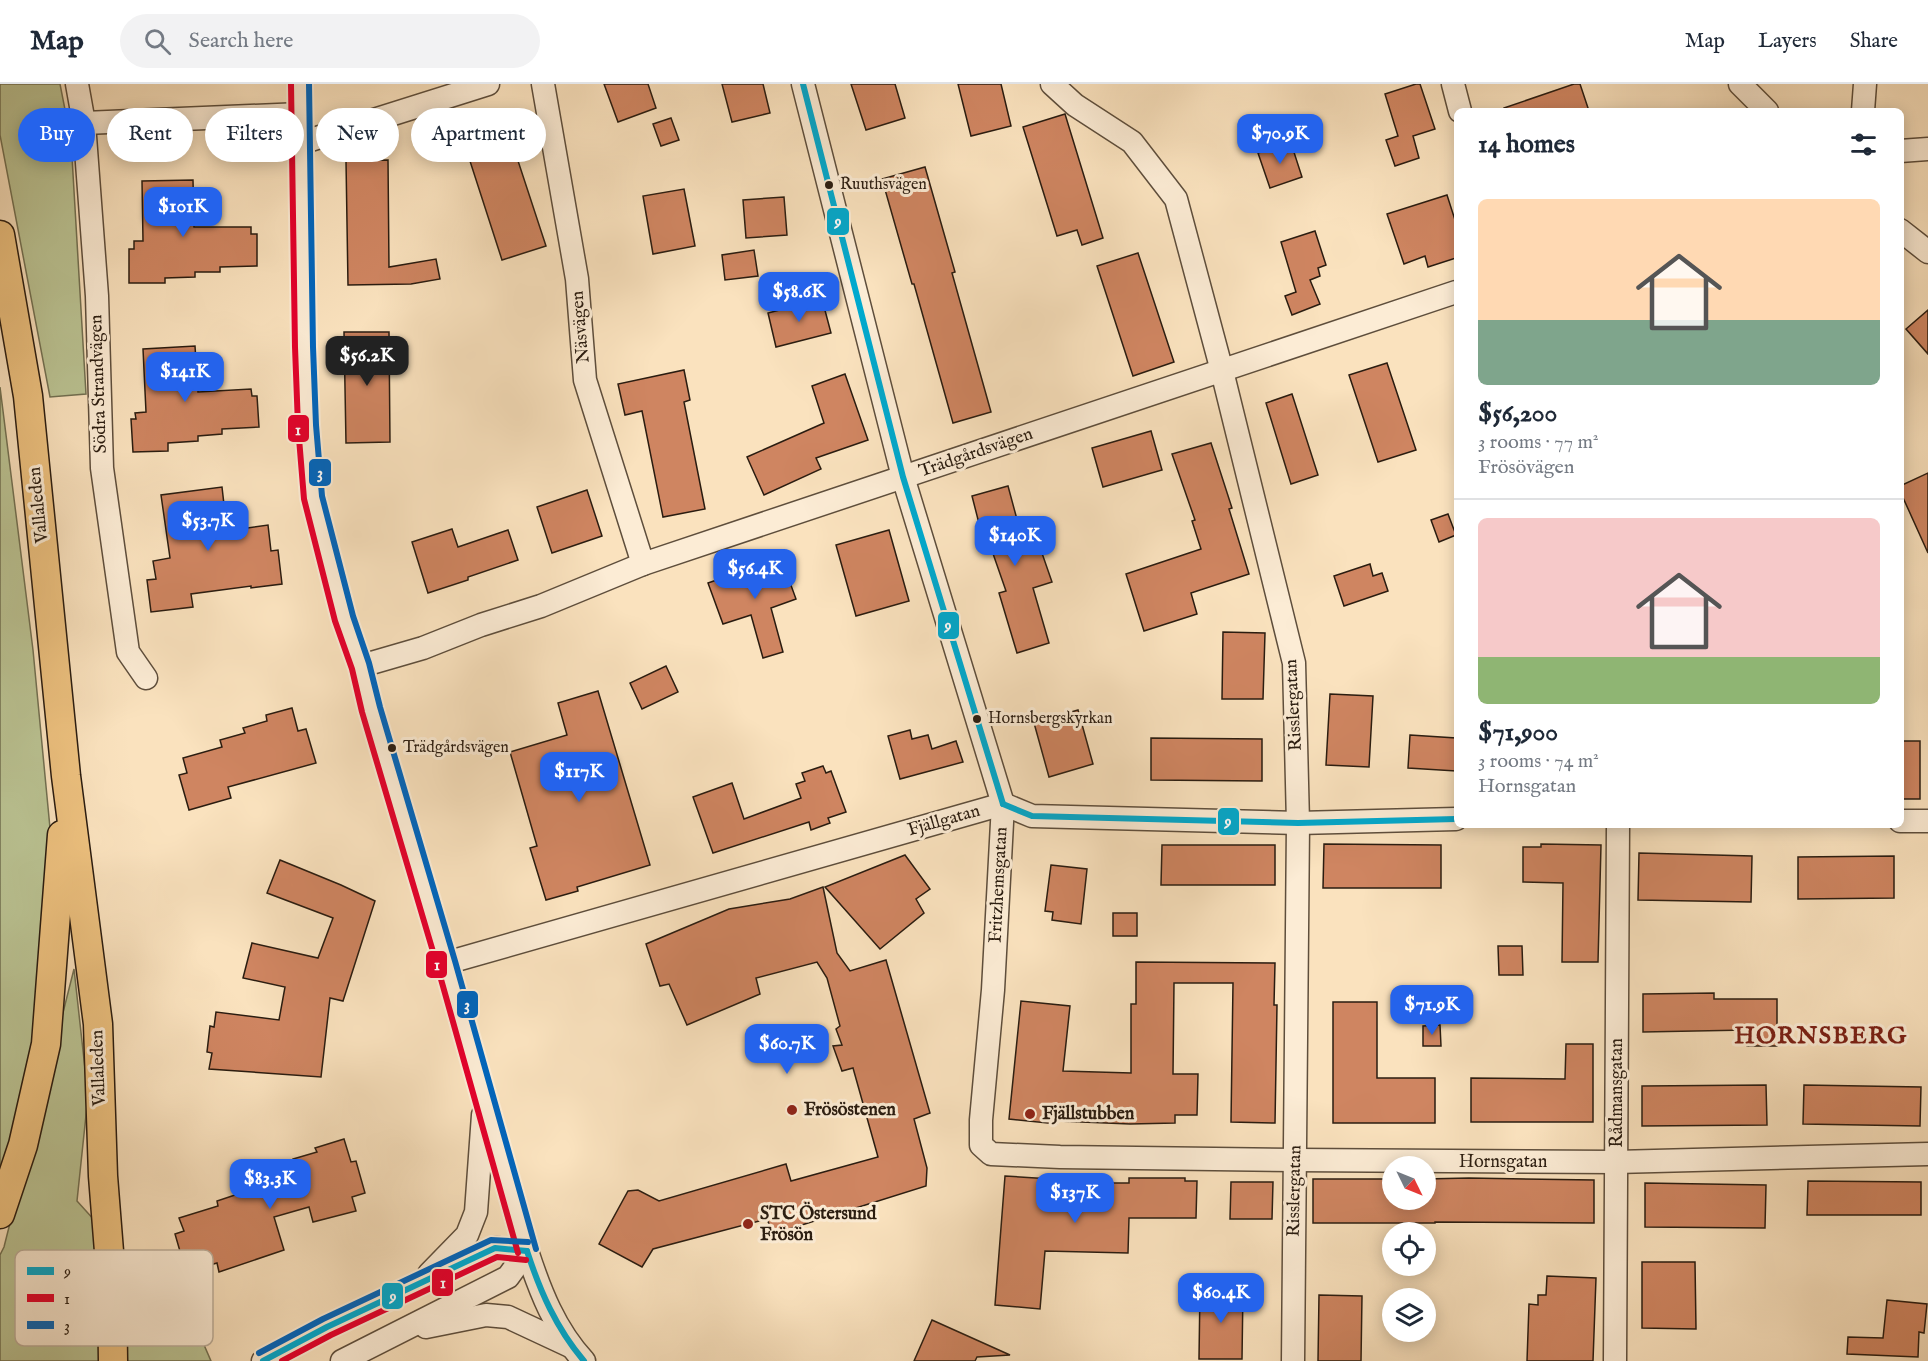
<!DOCTYPE html>
<html lang="en">
<head>
<meta charset="utf-8">
<style>
	:root { --surface:#fff; --page:#f2f2f3; --text:#1f2937; --muted:#747a83; --line:#e0e1e3; --accent:#2563eb }
	body { margin:0; font-family:"IM FELL English",serif; background:var(--page); color:var(--text); height:100vh; display:flex; flex-direction:column; font-size:22px; white-space:nowrap }
	* { box-sizing:border-box; margin:0 }
	p { font-size:20px; color:var(--muted) }
	.icon { flex:none; width:33px; height:33px; fill:none; stroke:currentColor; stroke-width:2; stroke-linecap:round; stroke-linejoin:round }
	.map { position:relative; flex:1; overflow:hidden }
	.sheet { position:absolute; left:1454px; top:24px; width:450px; height:720px; display:flex; flex-direction:column; background:var(--surface); border-radius:9px; box-shadow:0 3px 15px #0003 }
	.sheet>* { flex:none }
	.hud { position:absolute; left:18px; top:24px; width:570px; height:54px; display:flex; gap:12px }
	.needle { width:39px; rotate:133deg }
	.fabs { position:absolute; left:1382px; top:1072px; display:grid; gap:12px }
	.fabs a { display:grid; place-items:center; width:54px; height:54px; border-radius:50%; background:var(--surface); box-shadow:0 3px 15px #0003; font-size:30px }
	.price { position:absolute; translate:-50% -51px; padding:0 14px; border-radius:12px; background:var(--accent); color:#fff; font-size:20px; line-height:39px; filter:drop-shadow(0 2px 3px #0008) }
	.price::after { content:''; position:absolute; left:50%; top:36px; width:18px; height:14px; margin-left:-9px; background:inherit; clip-path:polygon(0 0,100% 0,50% 100%) }
	.price.on { background:#222; color:#fff }
	ul { padding:0; list-style:none }
	li { display:grid; align-content:center; gap:12px; height:318px; padding:0 24px }
	li+li { border-top:2px solid var(--line) }
	li span { display:grid; place-items:center; height:186px; border-radius:9px; color:#555 }
	li>.icon { margin-inline-start:auto }
	span .icon { width:108px; height:108px; fill:#fffc; stroke-width:1 }
	li b { font-size:26px }
	h2 { display:flex; justify-content:space-between; align-items:center; height:72px; padding:0 24px; font-size:26px }
	.tag { padding:0 21px; border-radius:27px; background:var(--surface); box-shadow:0 3px 15px #0003; font-size:21px; line-height:54px }
	.tag.on { background:var(--accent); color:#fff }
	header { display:flex; align-items:center; gap:36px; box-sizing:border-box; height:84px; padding:0 30px; background:var(--surface); border-bottom:2px solid var(--line) }
	header strong { font-size:28px }
	nav { display:flex; gap:33px; margin-inline-start:auto; font-size:21px }
	.search { width:420px; height:54px; background:var(--page); display:flex; align-items:center; gap:15px; box-sizing:border-box; padding:0 21px; border-radius:33px; color:var(--muted); font-size:22px }
	.map>svg:first-child { display:block }
	.green { fill:#bbc494; stroke:#727052; stroke-width:1.5 }
	.building { fill:#cf8561; stroke:#2a1c10; stroke-width:1.5 }
	.lines { fill:none; stroke-linecap:round; stroke-linejoin:round }
	.minor-casing { stroke:#5e4e3c; stroke-width:25 }
	.major-casing { stroke:#2a1c10; stroke-width:31 }
	.minor { stroke:#fcecd5; stroke-width:22 }
	.major { stroke:#edc17f; stroke-width:28 }
	.bus-1-casing { stroke:#fcecd5; stroke-width:10 }
	.bus-2-casing { stroke:#fcecd5; stroke-width:10 }
	.bus-3-casing { stroke:#fcecd5; stroke-width:10 }
	.bus-1 { stroke:#00a9ce; stroke-width:6 }
	.bus-2 { stroke:#e4002b; stroke-width:6 }
	.bus-3 { stroke:#0065bd; stroke-width:6 }
	.bus-dot { fill:#2a1c10; stroke:#fcecd5; stroke-width:2 }
	.poi-dot { fill:#8f2418; stroke:#fcecd5; stroke-width:2 }
	.labels { text-anchor:middle; dominant-baseline:central; stroke-width:6; stroke-linejoin:round; paint-order:stroke }
	.bus-label { font-size:16px; fill:#2a1c10; stroke:#fcecd5; text-anchor:start }
	.street-label { font-size:18px; fill:#2a1c10; stroke:#fcecd5 }
	.poi-label { font-size:18px; font-weight:bold; fill:#2a1c10; stroke:#fcecd5; text-anchor:start }
	.district-label { font-size:24px; font-weight:bold; letter-spacing:1.5px; fill:#7a1f14; stroke:#fcecd5 }
	.key { fill:#fcecd5; stroke:#bdae9a; stroke-width:1.5 }
	.key-label { font-size:16px; fill:#2a1c10 }
	.line-badge { stroke:#fcecd5; stroke-width:2 }
	.badge-label { font-size:16px; text-anchor:middle; font-weight:bold; fill:#fff }
</style>
</head>
<body>
<header>
<strong>Map</strong>
<div class="search"><svg class="icon" aria-label="search" viewBox="0 0 24 24"><circle cx="10" cy="10" r="6"/><path d="M15 15l6 6"/></svg>Search here</div>
<nav><a>Map</a><a>Layers</a><a>Share</a></nav>
</header>
<div class="map">
<svg width="1928" height="1277" viewBox="0 0 1928 1277">
	<rect width="100%" height="100%" fill="#fae2be"/>
	<filter id="stains"><feTurbulence type="fractalNoise" baseFrequency=".00333" numOctaves="4"/><feColorMatrix values="0 0 0 0 .2 0 0 0 0 .09 0 0 0 0 .02 0 0 0 .5 -.17"/></filter>
	<radialGradient id="worn" r=".72"><stop offset=".6" stop-color="#630" stop-opacity="0"/><stop offset="1" stop-color="#630" stop-opacity=".3"/></radialGradient>
	<g class="green">
		<path d="M0,0H60L71,56L86,310L50,313L0,51Z"/>
		<path d="M0,303L33,566L52,765L38,933L9,1067L0,1090Z"/>
		<path d="M74,885L88,1012L77,1117L201,1254L211,1277H0V1171L4,1163Z"/>
	</g>
	<g class="building">
		<path d="M604,0H648L656,24L618,38Z"/>
		<path d="M722,0H763L770,29L732,38Z"/>
		<path d="M851,0H895L905,34L866,46Z"/>
		<path d="M958,0H1001L1011,42L971,52Z"/>
		<path d="M1416,0H1420L1435,45L1413,52L1419,74L1395,82L1386,56L1398,52L1385,10Z"/>
		<path d="M1574,0H1580L1589,27H1505L1504,24Z"/>
		<path d="M501,25L546,162L502,176L458,40Z"/>
		<path d="M1065,30L1103,154L1082,161L1077,146L1057,152L1023,43Z"/>
		<path d="M671,34L679,56L661,62L653,40Z"/>
		<path d="M1291,59L1302,93L1270,104L1258,69Z"/>
		<path d="M388,76L389,183L436,175L440,195L411,200L348,201L346,77Z"/>
		<path d="M925,83L955,188L952,189L991,328L953,339L914,200H912L882,95Z"/>
		<path d="M193,96L194,143H251V150H257V182L220,183V188H195V193L165,194V199H129V165H134V157H143L142,97Z"/>
		<path d="M684,105L695,162L653,170L643,112Z"/>
		<path d="M1447,111L1456,139V174L1428,183L1425,172L1404,180L1387,130Z"/>
		<path d="M784,113L787,151L746,154L743,116Z"/>
		<path d="M1315,147L1326,181L1318,184L1320,192L1310,196L1320,220L1292,231L1285,212L1296,208L1281,158Z"/>
		<path d="M754,166L758,192L725,196L722,171Z"/>
		<path d="M1138,169L1174,278L1133,292L1097,182Z"/>
		<path d="M822,215L831,249L776,263L768,229Z"/>
		<path d="M1928,226V270L1906,245Z"/>
		<path d="M344,248H389L390,358L346,359Z"/>
		<path d="M195,262L198,308L251,305L252,312H257L259,343L222,345V350L198,352V357L168,359V367L133,368L131,335H136L135,329L146,328L143,265Z"/>
		<path d="M1387,279L1416,366L1378,378L1349,291Z"/>
		<path d="M684,286L690,316L684,318L705,425L663,433L642,327L625,331L618,300Z"/>
		<path d="M845,290L868,356L816,374L821,385L764,411L747,373L824,339L812,302Z"/>
		<path d="M1292,310L1318,391L1291,400L1266,319Z"/>
		<path d="M1151,347L1162,386L1103,403L1092,364Z"/>
		<path d="M1211,359L1232,424L1229,425L1249,490L1191,509L1197,530L1144,547L1126,490L1201,465L1192,437L1195,436L1172,370Z"/>
		<path d="M1928,389V469L1900,407V402Z"/>
		<path d="M1008,402L1022,454L1035,449L1052,498L1033,504L1049,559L1017,569L999,509L1006,507L990,461L985,463L972,412Z"/>
		<path d="M222,403L227,447L268,441L271,467L278,466L282,500L251,504V502L191,510L193,523L151,528L147,496L156,495L153,477L170,474L161,411Z"/>
		<path d="M587,406L602,452L552,469L537,423Z"/>
		<path d="M1448,430L1456,451L1439,458L1431,436Z"/>
		<path d="M452,445L458,463L508,446L518,476L468,493V496L428,509L412,458Z"/>
		<path d="M889,446L909,517L856,532L836,461Z"/>
		<path d="M781,474L796,515L771,524L783,568L763,574L751,531L723,540L708,499Z"/>
		<path d="M1370,480L1373,492L1382,489L1388,507L1344,522L1334,492Z"/>
		<path d="M1223,548L1265,549L1263,615H1222Z"/>
		<path d="M666,582L678,608L642,625L630,599Z"/>
		<path d="M598,607L650,781L577,803L578,807L546,816L530,764L537,762L510,668L567,651L558,619Z"/>
		<path d="M1330,610L1373,612L1369,683L1326,681Z"/>
		<path d="M292,624L298,647L306,645L316,679L228,703L231,714L189,726L179,691L187,689L183,674L222,663L220,656L245,649L243,644L267,637L266,631Z"/>
		<path d="M1078,626L1093,680L1049,693L1034,639Z"/>
		<path d="M910,646L912,655L928,651L932,665L956,657L963,678L900,695L888,652Z"/>
		<path d="M1410,651L1456,654V687L1408,684Z"/>
		<path d="M1151,654L1262,655V697L1151,696Z"/>
		<rect x="1900" y="657" width="20" height="58"/>
		<path d="M823,682L826,689L831,687L846,728L828,734L830,739L811,746L809,738L713,769L693,713L732,699L744,735L801,714L796,700L805,697L802,689Z"/>
		<path d="M1324,760L1441,761V804H1323Z"/>
		<path d="M1541,760L1601,761L1598,878H1562L1563,799L1523,798V763H1541Z"/>
		<path d="M1162,761H1275V801H1161Z"/>
		<path d="M1639,769L1752,772L1751,818L1638,816Z"/>
		<path d="M905,771L930,805L916,815L924,829L880,865L825,803Z"/>
		<path d="M1894,772V814L1798,815V773Z"/>
		<path d="M280,776L341,801L375,817L343,917L330,914L321,993L209,985L212,969L207,968L210,942L214,943L216,928L279,936L285,903L243,894L252,859L318,874L333,834L267,809Z"/>
		<path d="M1051,781L1087,785L1081,840L1052,836L1053,828L1045,827Z"/>
		<path d="M823,803L837,869L850,887L886,876L930,1029L914,1035L927,1084L926,1102L773,1150L767,1135L653,1165L642,1183L599,1160L628,1107L638,1106L659,1117L786,1080L791,1097L878,1073L853,984L842,987L833,962L842,961L836,945L840,942L827,894L817,878L756,894L760,910L687,941L669,900L660,902L646,860L729,825L790,815Z"/>
		<rect x="1113" y="829" width="24" height="23"/>
		<path d="M1498,862H1522L1523,891H1499Z"/>
		<path d="M1136,878L1275,879L1274,921H1277L1275,1039L1231,1038L1233,899H1174L1173,990H1198L1197,1031H1175V1039L1130,1040L1057,1037V1040L1009,1035L1021,917L1070,922L1063,987L1131,989V920H1136Z"/>
		<path d="M1714,909V915H1777V962H1747V946L1643,948V910Z"/>
		<path d="M1333,918H1377V994H1435V1039H1333Z"/>
		<path d="M1440,941L1441,962H1423V942Z"/>
		<path d="M1566,960H1593V1038H1471V994L1565,995Z"/>
		<path d="M1766,1001L1767,1041L1642,1042V1002Z"/>
		<path d="M1804,1001L1921,1003L1920,1042L1803,1040Z"/>
		<path d="M344,1055L351,1078L356,1077L365,1109L352,1113L356,1127L313,1138L309,1123L274,1133L284,1166L219,1188L217,1179L186,1188L175,1150L184,1147L179,1134L218,1122L217,1117L241,1109L239,1104L272,1094L270,1089L295,1082L293,1075L317,1068L315,1064Z"/>
		<path d="M1005,1092L1051,1095V1099H1129V1094H1185V1097H1197L1196,1134H1129L1128,1169L1045,1167L1040,1225L995,1221Z"/>
		<path d="M1469,1094L1594,1096V1139L1435,1138V1139H1313V1095H1392V1116H1425V1095Z"/>
		<path d="M1808,1097L1921,1098V1131H1807Z"/>
		<path d="M1231,1098H1273L1272,1135H1230Z"/>
		<path d="M1645,1099L1766,1101L1765,1144L1645,1143Z"/>
		<path d="M1642,1178H1695L1696,1245L1642,1244Z"/>
		<path d="M1547,1192L1596,1194L1593,1277H1527L1529,1220L1538,1221V1211H1546Z"/>
		<path d="M1200,1205H1243L1242,1275H1199Z"/>
		<path d="M1319,1211L1362,1212L1361,1277H1318Z"/>
		<path d="M1887,1216L1927,1220L1924,1249L1919,1248L1918,1273L1847,1270L1848,1253L1883,1254Z"/>
		<path d="M932,1236L1010,1271L977,1273L975,1277H914Z"/>
	</g>
	<g class="lines">
		<g class="minor-casing">
			<g id="minor">
				<path d="M77,0L84,39L97,212L102,384L128,568L146,594"/>
				<path d="M300,0L304,263L307,342L313,414L344,535L361,582L371,625L446,879L527,1167C540,1207 555,1246 584,1277"/>
				<path d="M543,0L577,195L585,296L643,480"/>
				<path d="M803,0L903,393L1003,720L993,906L981,1036V1061L991,1070L1060,1073L1295,1076L1616,1078L1928,1070"/>
				<path d="M1052,0L1075,21L1132,58L1176,115L1222,287L1294,579L1298,739L1293,1277"/>
				<path d="M1453,0L1460,27"/>
				<path d="M1740,0L1767,27"/>
				<path d="M1863,27L1865,0"/>
				<path d="M84,39L301,30"/>
				<path d="M301,59L488,0"/>
				<path d="M1900,67L1928,65"/>
				<path d="M1900,146L1928,168"/>
				<path d="M361,582L423,564L481,541L541,522L643,480L1456,208"/>
				<path d="M1900,737H1928"/>
				<path d="M446,879L1003,720L1032,732L1298,739L1456,735"/>
				<path d="M429,1190L467,1151L476,1128L483,1031"/>
				<path d="M426,1243L486,1231L508,1233L570,1262"/>
				<path d="M263,1277L327,1243L495,1164L527,1167"/>
				<path d="M342,1277L508,1193L527,1167"/>
				<path d="M1615,1277L1618,741"/>
			</g>
		</g>
		<g class="major-casing">
			<g id="major">
				<path d="M0,151L28,312L66,692L98,940L103,1092L112,1205L113,1277"/>
				<path d="M0,1130L23,1061L46,960L62,751"/>
			</g>
		</g>
		<use href="#minor" class="minor"/>
		<use href="#major" class="major"/>
		<g class="bus-1-casing">
			<g id="bus-1">
				<path d="M803,0L903,393L1003,720"/>
				<path d="M1003,720L1032,732L1298,739L1456,735"/>
				<path d="M527,1167C540,1207 556,1244 584,1277"/>
				<path d="M263,1277L327,1243L495,1164L527,1167"/>
			</g>
		</g>
		<g class="bus-2-casing">
			<g id="bus-2">
				<path d="M291,0L295,263L298,342L304,415L335,537L352,585L362,628L437,881L518,1169"/>
				<path d="M282,1277L331,1251L497,1173L526,1176"/>
			</g>
		</g>
		<g class="bus-3-casing">
			<g id="bus-3">
				<path d="M309,0L313,263L316,341L322,412L353,532L369,579L380,623L455,877L536,1165"/>
				<path d="M259,1269L323,1235L491,1156L528,1158"/>
			</g>
		</g>
		<use href="#bus-1" class="bus-1"/>
		<use href="#bus-2" class="bus-2"/>
		<use href="#bus-3" class="bus-3"/>
	</g>
	<g class="bus-dot">
		<circle cx="829" cy="101" r="5"/>
		<circle cx="977" cy="635" r="5"/>
		<circle cx="392" cy="664" r="5"/>
	</g>
	<g class="poi-dot">
		<circle cx="792" cy="1026" r="6"/>
		<circle cx="1030" cy="1030" r="6"/>
		<circle cx="748" cy="1140" r="6"/>
	</g>
	<g class="labels">
		<g class="bus-label">
			<text x="840" y="101">Ruuthsvägen</text>
			<text x="988" y="635">Hornsbergskyrkan</text>
			<text x="403" y="664">Trädgårdsvägen</text>
		</g>
		<g class="street-label">
			<text transform="translate(581 243) rotate(-95)">Näsvägen</text>
			<text transform="translate(99 300) rotate(-92)">Södra Strandvägen</text>
			<text transform="translate(976 369) rotate(-19)">Trädgårdsvägen</text>
			<text transform="translate(39 421) rotate(-96)">Vallaleden</text>
			<text transform="translate(1294 621) rotate(-93)">Risslergatan</text>
			<text transform="translate(944 737) rotate(-16)">Fjällgatan</text>
			<text transform="translate(999 801) rotate(-87)">Fritzhemsgatan</text>
			<text transform="translate(99 984) rotate(-92)">Vallaleden</text>
			<text transform="translate(1617 1009) rotate(-90)">Rådmansgatan</text>
			<text x="1503" y="1078">Hornsgatan</text>
			<text transform="translate(1295 1107) rotate(-89)">Risslergatan</text>
		</g>
		<g class="poi-label">
			<text x="804" y="1026">Frösöstenen</text>
			<text x="1042" y="1030">Fjällstubben</text>
			<text x="760" y="1130">STC Östersund<tspan x="760" dy="21">Frösön</tspan></text>
		</g>
		<g class="district-label">
			<text x="1821" y="952">HORNSBERG</text>
		</g>
	</g>
	<rect x="15" y="1166" width="198" height="96" rx="9" class="key"/>
	<rect x="27" y="1183" width="27" height="8" fill="#00a9ce"/>
	<rect x="27" y="1210" width="27" height="8" fill="#e4002b"/>
	<rect x="27" y="1237" width="27" height="8" fill="#0065bd"/>
	<g class="key-label">
		<text x="64" y="1193">9</text>
		<text x="64" y="1220">1</text>
		<text x="64" y="1247">3</text>
	</g>
	<g class="line-badge">
		<rect x="826" y="123" width="24" height="29" rx="6" fill="#00a9ce"/>
		<rect x="287" y="330" width="23" height="29" rx="6" fill="#e4002b"/>
		<rect x="308" y="374" width="24" height="29" rx="6" fill="#0065bd"/>
		<rect x="937" y="527" width="23" height="29" rx="6" fill="#00a9ce"/>
		<rect x="1217" y="723" width="23" height="29" rx="6" fill="#00a9ce"/>
		<rect x="425" y="866" width="23" height="29" rx="6" fill="#e4002b"/>
		<rect x="456" y="906" width="23" height="29" rx="6" fill="#0065bd"/>
		<rect x="431" y="1184" width="23" height="29" rx="6" fill="#e4002b"/>
		<rect x="381" y="1198" width="23" height="28" rx="6" fill="#00a9ce"/>
	</g>
	<g class="badge-label">
		<text x="838" y="143">9</text>
		<text x="298" y="351">1</text>
		<text x="320" y="394">3</text>
		<text x="948" y="547">9</text>
		<text x="1228" y="743">9</text>
		<text x="437" y="886">1</text>
		<text x="467" y="926">3</text>
		<text x="443" y="1204">1</text>
		<text x="393" y="1218">9</text>
	</g>
	<rect width="100%" height="100%" filter="url(#stains)"/>
	<rect width="100%" height="100%" fill="url(#worn)"/>
</svg>
<div class="fabs">
<a><svg class="needle" viewBox="-14 -14 28 28"><path d="M0-13l5 13h-10z" fill="#e53935"/><path d="M0 13l5-13h-10z" fill="#747a83"/></svg></a>
<a><svg class="icon" aria-label="locate" viewBox="0 0 24 24"><circle cx="12" cy="12" r="6"/><path d="M12 2v4M12 18v4M2 12h4M18 12h4"/></svg></a>
<a><svg class="icon" aria-label="layers" viewBox="0 0 24 24"><path d="M12 4l9 5-9 5-9-5zM3 14l9 5 9-5"/></svg></a>
</div>
<b class="price" style="left:1280px;top:81px">$70.9K</b>
<b class="price" style="left:183px;top:154px">$101K</b>
<b class="price" style="left:799px;top:239px">$58.6K</b>
<b class="price on" style="left:367px;top:303px">$56.2K</b>
<b class="price" style="left:185px;top:319px">$141K</b>
<b class="price" style="left:208px;top:468px">$53.7K</b>
<b class="price" style="left:1015px;top:483px">$140K</b>
<b class="price" style="left:755px;top:516px">$56.4K</b>
<b class="price" style="left:579px;top:719px">$117K</b>
<b class="price" style="left:1432px;top:952px">$71.9K</b>
<b class="price" style="left:787px;top:991px">$60.7K</b>
<b class="price" style="left:270px;top:1126px">$83.3K</b>
<b class="price" style="left:1075px;top:1140px">$137K</b>
<b class="price" style="left:1221px;top:1240px">$60.4K</b>
<div class="hud">
<a class="tag on">Buy</a>
<a class="tag">Rent</a>
<a class="tag">Filters</a>
<a class="tag">New</a>
<a class="tag">Apartment</a>
</div>
<section class="sheet">
<h2>14 homes<svg class="icon" aria-label="filters" viewBox="0 0 24 24"><path d="M4 7h16M4 17h16"/><circle cx="9" cy="7" r="2"/><circle cx="15" cy="17" r="2"/></svg></h2>
<ul>
<li><span style="background:linear-gradient(#ffd9b3 65%,#7fa58c 0)"><svg class="icon" aria-label="home" viewBox="0 0 24 24"><path d="M3 11l9-7 9 7M6 9v11h12V9"/></svg></span><div><b>$56,200</b><p>3 rooms · 77 m²</p><p>Frösövägen</p></div></li>
<li><span style="background:linear-gradient(#f6c9c9 75%,#8fb573 0)"><svg class="icon" aria-label="home" viewBox="0 0 24 24"><path d="M3 11l9-7 9 7M6 9v11h12V9"/></svg></span><div><b>$71,900</b><p>3 rooms · 74 m²</p><p>Hornsgatan</p></div></li>
</ul>
</section>
</div>
</body>
</html>
